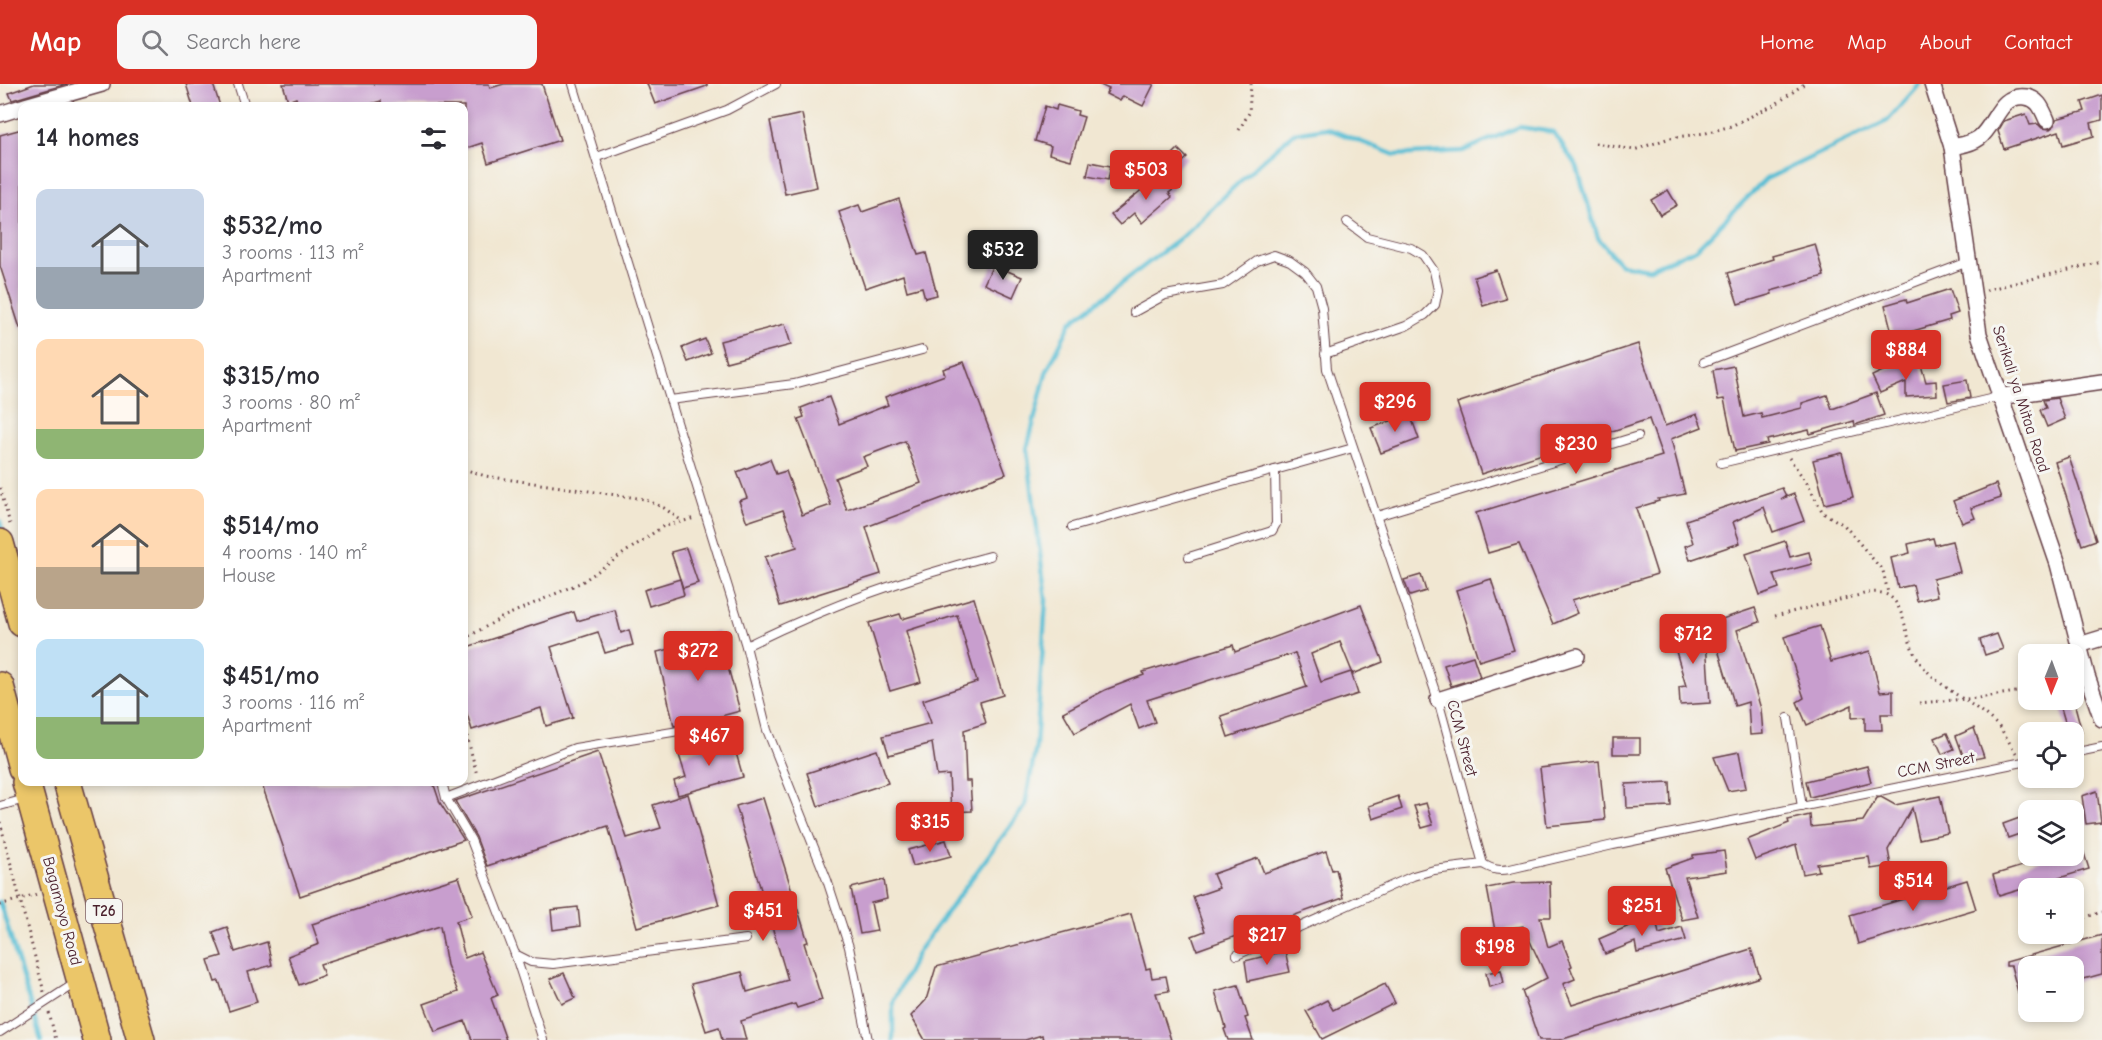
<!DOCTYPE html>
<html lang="en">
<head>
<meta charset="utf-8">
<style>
	:root { --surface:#fff; --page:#f7f7f7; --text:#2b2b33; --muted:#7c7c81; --accent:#d93025 }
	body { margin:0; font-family:"Comic Neue",sans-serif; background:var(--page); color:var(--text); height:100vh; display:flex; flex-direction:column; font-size:22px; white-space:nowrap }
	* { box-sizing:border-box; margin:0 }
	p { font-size:20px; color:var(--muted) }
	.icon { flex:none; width:33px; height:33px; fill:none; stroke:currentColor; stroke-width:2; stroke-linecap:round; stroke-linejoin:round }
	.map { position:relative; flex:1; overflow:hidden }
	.details { position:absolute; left:18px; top:18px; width:450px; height:684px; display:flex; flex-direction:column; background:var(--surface); border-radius:12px; box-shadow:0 3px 9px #0003 }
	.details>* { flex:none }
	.needle { width:39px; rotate:181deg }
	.tools { position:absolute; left:2018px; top:560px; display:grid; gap:12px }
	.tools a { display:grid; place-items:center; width:66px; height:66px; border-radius:12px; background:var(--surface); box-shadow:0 3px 9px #0003; font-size:30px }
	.price { position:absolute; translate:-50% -51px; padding:0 14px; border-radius:6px; background:var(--accent); color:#fff; font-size:20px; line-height:39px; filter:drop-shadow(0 2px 3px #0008) }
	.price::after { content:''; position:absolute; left:50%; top:36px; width:18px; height:14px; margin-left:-9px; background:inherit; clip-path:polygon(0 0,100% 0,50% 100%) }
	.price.on { background:#222; color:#fff }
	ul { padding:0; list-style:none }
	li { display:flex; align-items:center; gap:18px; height:150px; padding:0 18px }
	li span { display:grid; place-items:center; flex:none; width:168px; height:120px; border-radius:12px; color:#555 }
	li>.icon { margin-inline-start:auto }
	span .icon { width:72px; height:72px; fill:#fffc; stroke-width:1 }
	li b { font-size:26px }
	h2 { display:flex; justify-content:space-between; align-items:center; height:72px; padding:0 18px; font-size:26px }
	header { display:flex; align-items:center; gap:36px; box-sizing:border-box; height:84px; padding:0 30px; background:var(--accent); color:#fff }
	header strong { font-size:28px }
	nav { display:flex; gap:33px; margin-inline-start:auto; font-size:21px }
	.search { width:420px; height:54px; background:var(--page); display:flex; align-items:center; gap:15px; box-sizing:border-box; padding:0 21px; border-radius:12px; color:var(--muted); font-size:22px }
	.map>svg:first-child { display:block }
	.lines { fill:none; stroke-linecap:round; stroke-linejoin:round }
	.stream { stroke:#57bed4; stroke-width:4.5 }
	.building { fill:#c89ece; fill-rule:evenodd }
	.lane-casing { stroke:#633d44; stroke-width:10 }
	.street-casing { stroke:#633d44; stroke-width:18 }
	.highway-casing { stroke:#633d44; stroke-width:30 }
	.path { stroke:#633d44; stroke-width:3; stroke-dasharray:1.5 4.5; stroke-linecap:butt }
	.lane { stroke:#fff; stroke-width:8 }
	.street { stroke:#fff; stroke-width:15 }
	.highway { stroke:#ebc669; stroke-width:27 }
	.labels { text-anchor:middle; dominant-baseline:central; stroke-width:6; stroke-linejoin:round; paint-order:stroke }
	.shield { fill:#f6f6f2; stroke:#7e6067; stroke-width:1.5 }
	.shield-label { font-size:15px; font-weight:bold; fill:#4a1f2b }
	.street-label { font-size:16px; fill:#4a1f2b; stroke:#f6f6f2 }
</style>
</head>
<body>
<header>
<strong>Map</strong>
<div class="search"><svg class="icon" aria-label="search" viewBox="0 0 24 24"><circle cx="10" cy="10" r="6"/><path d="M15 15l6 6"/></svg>Search here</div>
<nav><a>Home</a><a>Map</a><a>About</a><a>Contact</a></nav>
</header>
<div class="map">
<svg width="2102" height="956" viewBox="0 0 2102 956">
	<rect width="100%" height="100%" fill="#f6f6f2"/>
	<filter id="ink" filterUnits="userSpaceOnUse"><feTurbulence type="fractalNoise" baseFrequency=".0167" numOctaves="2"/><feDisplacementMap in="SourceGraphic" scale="12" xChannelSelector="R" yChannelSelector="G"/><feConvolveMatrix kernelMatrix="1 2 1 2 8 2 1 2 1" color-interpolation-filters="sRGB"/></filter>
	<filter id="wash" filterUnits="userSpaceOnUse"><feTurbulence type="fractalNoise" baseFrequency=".008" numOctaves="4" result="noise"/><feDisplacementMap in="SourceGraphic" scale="24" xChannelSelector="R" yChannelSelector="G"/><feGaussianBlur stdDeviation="1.35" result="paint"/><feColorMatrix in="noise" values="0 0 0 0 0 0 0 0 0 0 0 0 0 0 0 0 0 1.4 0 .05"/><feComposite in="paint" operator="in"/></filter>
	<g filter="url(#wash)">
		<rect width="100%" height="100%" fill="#f1e7d2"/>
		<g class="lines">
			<g class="stream">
				<path d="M0,437L4,452"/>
				<path d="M0,818L41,956"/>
				<path d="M893,956V917L919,866L1025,722L1036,662L1046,516L1027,365L1046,289L1071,238L1183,152L1258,80L1294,49L1326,44L1395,71L1463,67L1519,43L1553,48L1577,83L1598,154L1620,180L1648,185L1696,165L1766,95L1887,37L1920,0"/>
			</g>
		</g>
		<g id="blocks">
			<g class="building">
				<path d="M34,0H67L12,16L9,9Z"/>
				<path d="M186,0H213L220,22H193Z"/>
				<path d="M283,0H489L490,4L504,0H542L560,56L488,79L482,59L464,65V22H382L381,17L364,22H299L296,14L288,17Z"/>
				<path d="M647,0H707V2L655,20Z"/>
				<path d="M1098,0H1154L1143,22L1123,12L1120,17L1106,10L1109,5Z"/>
				<path d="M2102,11V36L2091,39L2094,52L2063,61L2059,47L2004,65L1998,47L2004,37L2026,30L2030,41L2038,40L2042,44L2050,45L2055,41L2056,35L2085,27L2082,18Z"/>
				<path d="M1057,21L1078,27L1077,31L1084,33L1071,76L1049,70L1051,62L1035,57L1045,22L1056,26Z"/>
				<path d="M802,30L817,103L785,110L770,37Z"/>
				<path d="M22,45V244H20L0,182V51Z"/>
				<path d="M1178,65L1187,74L1175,85L1167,76Z"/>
				<path d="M1090,78L1111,82L1108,96L1087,92Z"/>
				<path d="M1161,90L1174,105L1169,109L1172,113L1142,139L1134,129L1120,141L1111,131Z"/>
				<path d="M1668,106L1677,121L1660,131L1651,116Z"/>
				<path d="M899,115L918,171L926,169L937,211L925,214L922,203L907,207L903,191L865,204L839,128L859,121L862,128Z"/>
				<path d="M1815,160L1824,192L1771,207L1772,210L1738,220L1728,189L1773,175L1772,172Z"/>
				<path d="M993,181L1022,193L1013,213L984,200Z"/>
				<path d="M1496,186L1506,215L1483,222L1474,193Z"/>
				<path d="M1950,205L1958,229L1949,232L1950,236L1893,253L1885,221L1906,215L1907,219Z"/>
				<path d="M785,240L791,261L726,278L720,257Z"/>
				<path d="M705,255L711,269L688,278L682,264Z"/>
				<path d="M1638,260L1665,342L1697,330L1702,343L1671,355L1685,410L1658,415L1659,417L1636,424L1657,490L1572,516L1578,529L1553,540L1519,460L1488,469L1476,429L1662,372L1649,335L1481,390L1457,319Z"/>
				<path d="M964,278L1006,390L866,443L881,490L780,522L765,473L797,463L783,426L747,438L739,417L747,414L737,388L770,375L776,390L786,387L802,431L831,421L798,335L804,333L801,324L829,313L839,340L888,321L885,313L945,291L943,285ZM905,357L921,399L847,426L835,394L867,382L863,373Z"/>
				<path d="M1920,278L1926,298L1936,297L1937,311L1906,313V298L1880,309L1872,292L1887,285Z"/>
				<path d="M1734,282L1744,333L1761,329L1762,334L1802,324V319L1827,311L1832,325L1876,309L1884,331L1855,341L1854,337L1810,350L1809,346L1767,356L1768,360L1735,367L1724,315L1718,316L1713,286Z"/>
				<path d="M1967,296L1970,314L1948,318L1944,300Z"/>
				<path d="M2057,314L2065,335L2047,343L2040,326L2046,324L2043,316Z"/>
				<path d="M1410,330L1419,355L1381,369L1371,344Z"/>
				<path d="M1842,369L1853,413L1825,420L1813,376Z"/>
				<path d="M2069,373L2096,456L2082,461L2055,378Z"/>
				<path d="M1996,400L2001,414L1971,424L1975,434L1962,439L1953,417Z"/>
				<path d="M1782,404L1786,412L1781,415L1794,410L1804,437L1773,448L1764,423L1733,438L1740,459L1690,476L1685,462L1693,459L1686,436Z"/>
				<path d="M1933,454L1935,461L1952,457L1960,488L1933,495L1937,512L1917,517L1913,501L1898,504L1891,474L1910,469L1908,460Z"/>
				<path d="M1785,457L1790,473L1809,468L1812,480L1774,490L1779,504L1760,511L1746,470Z"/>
				<path d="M686,464L698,499L683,504L671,468Z"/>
				<path d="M1421,491L1426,507L1410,512L1404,496Z"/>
				<path d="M680,495L684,511L649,522L644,506Z"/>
				<path d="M1491,495L1514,566L1479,577L1456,506Z"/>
				<path d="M974,514L1003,611L980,618L986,639L964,646L966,697H970L972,727L951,728L949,691L937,692L932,659L889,671L883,652L931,639L923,616L977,598L957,531L906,547L921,598L890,607L869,539L900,530L902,535Z"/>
				<path d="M1361,521L1383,578L1353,590L1340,558L1311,570L1321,598L1351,588L1358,610L1228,653L1221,632L1307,603L1295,569L1147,616L1155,638L1139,645L1130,620L1075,649L1063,628L1105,606L1144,591L1143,588L1233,561L1235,568Z"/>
				<path d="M1755,524L1760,538L1737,546L1761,625L1763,650L1750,651L1748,618L1735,622L1710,539Z"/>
				<path d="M615,526L621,549L629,546L633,561L605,569L598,548L551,563L573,634L546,642L541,624L472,646L464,620V564L574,528L577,537Z"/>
				<path d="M1705,541L1710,619L1680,621L1679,603L1686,602L1671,550Z"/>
				<path d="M1820,542L1831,578L1870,567L1880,608L1893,607V630H1881L1882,646H1865V633L1852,634V621L1807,641L1797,618L1804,614L1784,553Z"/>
				<path d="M718,547L740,627L699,638L674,642L657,568L706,557L704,551Z"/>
				<path d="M1997,550L2003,565L1985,571L1980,556Z"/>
				<path d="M1473,572L1480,593L1451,602L1444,581Z"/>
				<path d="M2073,614L2082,648H2068L2059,617Z"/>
				<path d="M1974,644L1984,673L1965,677L1956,652Z"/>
				<path d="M1947,649L1954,665L1942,670L1935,654Z"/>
				<rect x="1613" y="654" width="27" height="16"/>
				<path d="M732,655L743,693L678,711L674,697L686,693L679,671Z"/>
				<path d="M877,666L888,699L818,722L807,689Z"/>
				<path d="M598,668L627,754L661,744L653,721L688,710L719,821L637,843L608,742L487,782L476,753L455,717Z"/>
				<path d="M1739,668L1746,704L1728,707L1714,673Z"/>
				<path d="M1599,677L1605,736L1547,742L1540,684Z"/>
				<path d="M1867,682L1871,698L1810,713L1806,697Z"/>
				<path d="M261,698H433L440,719L464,756L300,812Z"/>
				<path d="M1670,698L1671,722L1627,724L1626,700Z"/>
				<path d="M2097,707L2101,738L2086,740L2082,712Z"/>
				<path d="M1398,712L1402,725L1373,735L1369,722Z"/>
				<path d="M1940,712L1948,749L1919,755L1912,724L1888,766L1891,782L1871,785L1869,773L1817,780L1819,787L1803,790L1796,761L1755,776L1747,756L1789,739L1788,736L1810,731L1811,743L1863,737L1877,714L1881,713L1895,721Z"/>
				<path d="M763,714L808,858L804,859L822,916L797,924L795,920L741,937L746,956H722L719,943L706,947L691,900L742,888L747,908L788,896L736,722Z"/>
				<path d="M1426,719L1433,741L1422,744L1414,722Z"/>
				<path d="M2025,732L2028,747L2008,754L2003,740Z"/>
				<path d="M2073,744H2076L2089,785L1999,812L1993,791L2058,771H2073Z"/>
				<path d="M946,756L951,772L913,782L908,766Z"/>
				<path d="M1326,767L1332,786L1336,785L1343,814L1197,866L1192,852L1205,847L1193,813L1219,804L1213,790L1258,774L1264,789Z"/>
				<path d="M1724,767L1727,787L1685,793L1698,833L1682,836L1665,784L1693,774V771Z"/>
				<path d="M459,793L472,832L456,837L465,874L480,868L498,911L491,914L506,956H472L465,937L435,948L424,920L458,908L447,881L440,842L320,880L324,891L299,901L288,872L319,860L312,840Z"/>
				<path d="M884,796L887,815L871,819L877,847L860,850L851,804Z"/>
				<path d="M1967,796L1976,825L1858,860L1850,831Z"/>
				<path d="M1550,798L1551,833H1540L1548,863L1562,857L1572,882L1570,883L1575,895L1563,900L1572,921L1751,865L1760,893L1560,956H1539L1522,907L1547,894L1523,842L1495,847L1487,804L1513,799Z"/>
				<path d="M578,823L580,842L553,846L551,826Z"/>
				<path d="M1131,830L1146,885L1150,884L1152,894L1166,892L1169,907L1156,909L1171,956H1043L1042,951L1025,956H925L911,932L926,916L936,883Z"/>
				<path d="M1656,835L1659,850L1682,843L1686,856L1637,869L1635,858L1605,870L1599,855L1636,839Z"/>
				<path d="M227,843L235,868L267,858L272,881L248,888L257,918L229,927L219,897L215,898L208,876L222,872L213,848Z"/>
				<path d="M2102,851V890L2073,898V882H2028V929L2024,930L2011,882H2006V878Z"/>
				<path d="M1285,867L1290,888L1248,897L1245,877Z"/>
				<path d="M1501,886L1504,899L1489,903L1486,889Z"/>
				<path d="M564,889L575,914L562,920L550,895Z"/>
				<path d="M1385,900L1395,919L1322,955L1306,927L1327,916L1333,926Z"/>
				<path d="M1238,901L1248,933L1245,934L1253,956H1228L1224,945L1226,944L1215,907Z"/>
			</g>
		</g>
	</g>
	<g filter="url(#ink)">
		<use href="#blocks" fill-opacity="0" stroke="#633d44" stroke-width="1.5"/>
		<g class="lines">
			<g class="lane-casing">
				<g id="lane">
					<path d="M238,0L245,22"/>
					<path d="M573,0L746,562L767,646L827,796L849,863L868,956"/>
					<path d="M597,73L727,26L776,0"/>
					<path d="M1134,228L1165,211L1223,201L1257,177L1274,171L1290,177L1305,188L1316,202L1322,224L1327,285L1438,616L1483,780C1493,786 1499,787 1510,785L1613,761L2028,677"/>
					<path d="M1325,270L1406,242L1425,231L1435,221L1438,206L1434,187L1423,171L1411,164L1367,153L1347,138"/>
					<path d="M1704,278L1968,178"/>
					<path d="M670,316L794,300L922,266"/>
					<path d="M1721,379L1998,313"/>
					<path d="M1377,432L1638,352"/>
					<path d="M1072,443L1353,364"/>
					<path d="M1189,473L1272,447L1276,440L1275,386"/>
					<path d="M746,562C825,523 905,494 990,472"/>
					<path d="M1788,634L1802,723"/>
					<path d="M2073,669L2102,663"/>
					<path d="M442,698L446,714L471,756L515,870L531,878L553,880L746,855"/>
					<path d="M446,714L575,664L697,644"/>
					<path d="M0,722L25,715"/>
					<path d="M515,870L543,956"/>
					<path d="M1237,871L1413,792L1434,786L1483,780"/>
					<path d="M0,948L77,898"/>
				</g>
			</g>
			<g class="street-casing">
				<g id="street">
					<path d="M1932,0L1952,63L1979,250L2058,480L2087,592L2102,635"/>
					<path d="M25,22L102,0"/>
					<path d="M0,30L22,23"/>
					<path d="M1952,63C1961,61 1971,60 1979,54C1996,41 1999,9 2026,13C2039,15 2042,25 2047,36"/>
					<path d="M1998,313L2102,298"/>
					<path d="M2079,561L2102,554"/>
					<path d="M1438,616L1577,572"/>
				</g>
			</g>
			<g class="highway-casing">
				<g id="highway">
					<path d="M0,459L22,539"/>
					<path d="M0,602L22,684"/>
					<path d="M26,698L97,956"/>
					<path d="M67,698L141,956"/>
				</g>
			</g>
			<g class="path">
				<path d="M1239,46L1249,29L1251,0"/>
				<path d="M1595,59L1634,66L1670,54L1706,49L1731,42L1776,20L1804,0"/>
				<path d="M1986,206L2102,178"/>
				<path d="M1789,374L1807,399L1823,429L1844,441L1883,487L1888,509"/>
				<path d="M464,385L485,392L644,415L664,424L682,437"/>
				<path d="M0,404L10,440"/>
				<path d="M1775,532L1868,509C1907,502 1901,548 1917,574C1935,603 1971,616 1995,639C2004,647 2009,659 2016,669"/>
				<path d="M464,555L503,533L582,498L662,443L695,434"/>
				<path d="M1919,619L1978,614L2028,606"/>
				<path d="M464,640L477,691"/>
				<path d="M0,738L44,908"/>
				<path d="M0,821L37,810"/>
				<path d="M2073,837L2102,828"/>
				<path d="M49,929L56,956"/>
			</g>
			<use href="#lane" class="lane"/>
			<use href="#street" class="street"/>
			<use href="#highway" class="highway"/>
		</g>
	</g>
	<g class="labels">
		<rect class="shield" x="86" y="815" width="36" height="24" rx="4.5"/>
		<g class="shield-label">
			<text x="104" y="827">T26</text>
		</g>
		<g class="street-label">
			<text transform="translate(2021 315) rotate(72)">Serikali ya Mitaa Road</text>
			<text transform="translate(1462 654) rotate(75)">CCM Street</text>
			<text transform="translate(1936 681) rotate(-11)">CCM Street</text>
			<text transform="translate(62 827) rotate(75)">Bagamoyo Road</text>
		</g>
	</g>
</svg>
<div class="tools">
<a><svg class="needle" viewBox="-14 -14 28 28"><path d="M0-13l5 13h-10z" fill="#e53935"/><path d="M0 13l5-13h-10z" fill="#7c7c81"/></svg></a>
<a><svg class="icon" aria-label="locate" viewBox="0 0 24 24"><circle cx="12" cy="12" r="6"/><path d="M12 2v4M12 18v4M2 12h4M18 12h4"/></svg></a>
<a><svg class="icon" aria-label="layers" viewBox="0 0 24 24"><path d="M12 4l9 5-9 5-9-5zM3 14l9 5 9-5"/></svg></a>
<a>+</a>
<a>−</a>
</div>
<b class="price" style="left:1146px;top:117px">$503</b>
<b class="price on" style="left:1003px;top:197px">$532</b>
<b class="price" style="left:1906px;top:297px">$884</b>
<b class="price" style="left:1395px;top:349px">$296</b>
<b class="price" style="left:1576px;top:391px">$230</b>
<b class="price" style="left:1693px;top:581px">$712</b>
<b class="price" style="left:698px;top:598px">$272</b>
<b class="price" style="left:709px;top:683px">$467</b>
<b class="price" style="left:930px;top:769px">$315</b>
<b class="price" style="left:1913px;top:828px">$514</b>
<b class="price" style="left:1642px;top:853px">$251</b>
<b class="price" style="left:763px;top:858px">$451</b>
<b class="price" style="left:1267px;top:882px">$217</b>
<b class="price" style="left:1495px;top:894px">$198</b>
<section class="details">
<h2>14 homes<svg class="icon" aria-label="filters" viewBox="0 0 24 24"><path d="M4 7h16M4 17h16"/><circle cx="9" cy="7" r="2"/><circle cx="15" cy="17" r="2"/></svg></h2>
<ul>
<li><span style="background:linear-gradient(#c9d6e8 65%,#9aa5b1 0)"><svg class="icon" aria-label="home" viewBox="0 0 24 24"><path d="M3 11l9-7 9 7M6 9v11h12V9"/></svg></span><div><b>$532/mo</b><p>3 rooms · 113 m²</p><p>Apartment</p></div></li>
<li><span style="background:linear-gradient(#ffd9b3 75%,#8fb573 0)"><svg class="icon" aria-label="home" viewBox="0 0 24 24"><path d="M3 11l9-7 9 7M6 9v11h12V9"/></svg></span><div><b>$315/mo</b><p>3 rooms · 80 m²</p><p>Apartment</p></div></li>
<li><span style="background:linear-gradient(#ffd9b3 65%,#b9a48a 0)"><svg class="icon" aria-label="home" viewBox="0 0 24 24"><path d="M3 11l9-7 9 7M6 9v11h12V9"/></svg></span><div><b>$514/mo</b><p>4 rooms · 140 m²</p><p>House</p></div></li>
<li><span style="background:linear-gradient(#bfe0f5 65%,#8fb573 0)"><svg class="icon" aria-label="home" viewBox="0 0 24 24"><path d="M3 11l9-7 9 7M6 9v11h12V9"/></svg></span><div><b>$451/mo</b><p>3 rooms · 116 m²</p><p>Apartment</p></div></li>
</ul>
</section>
</div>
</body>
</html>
